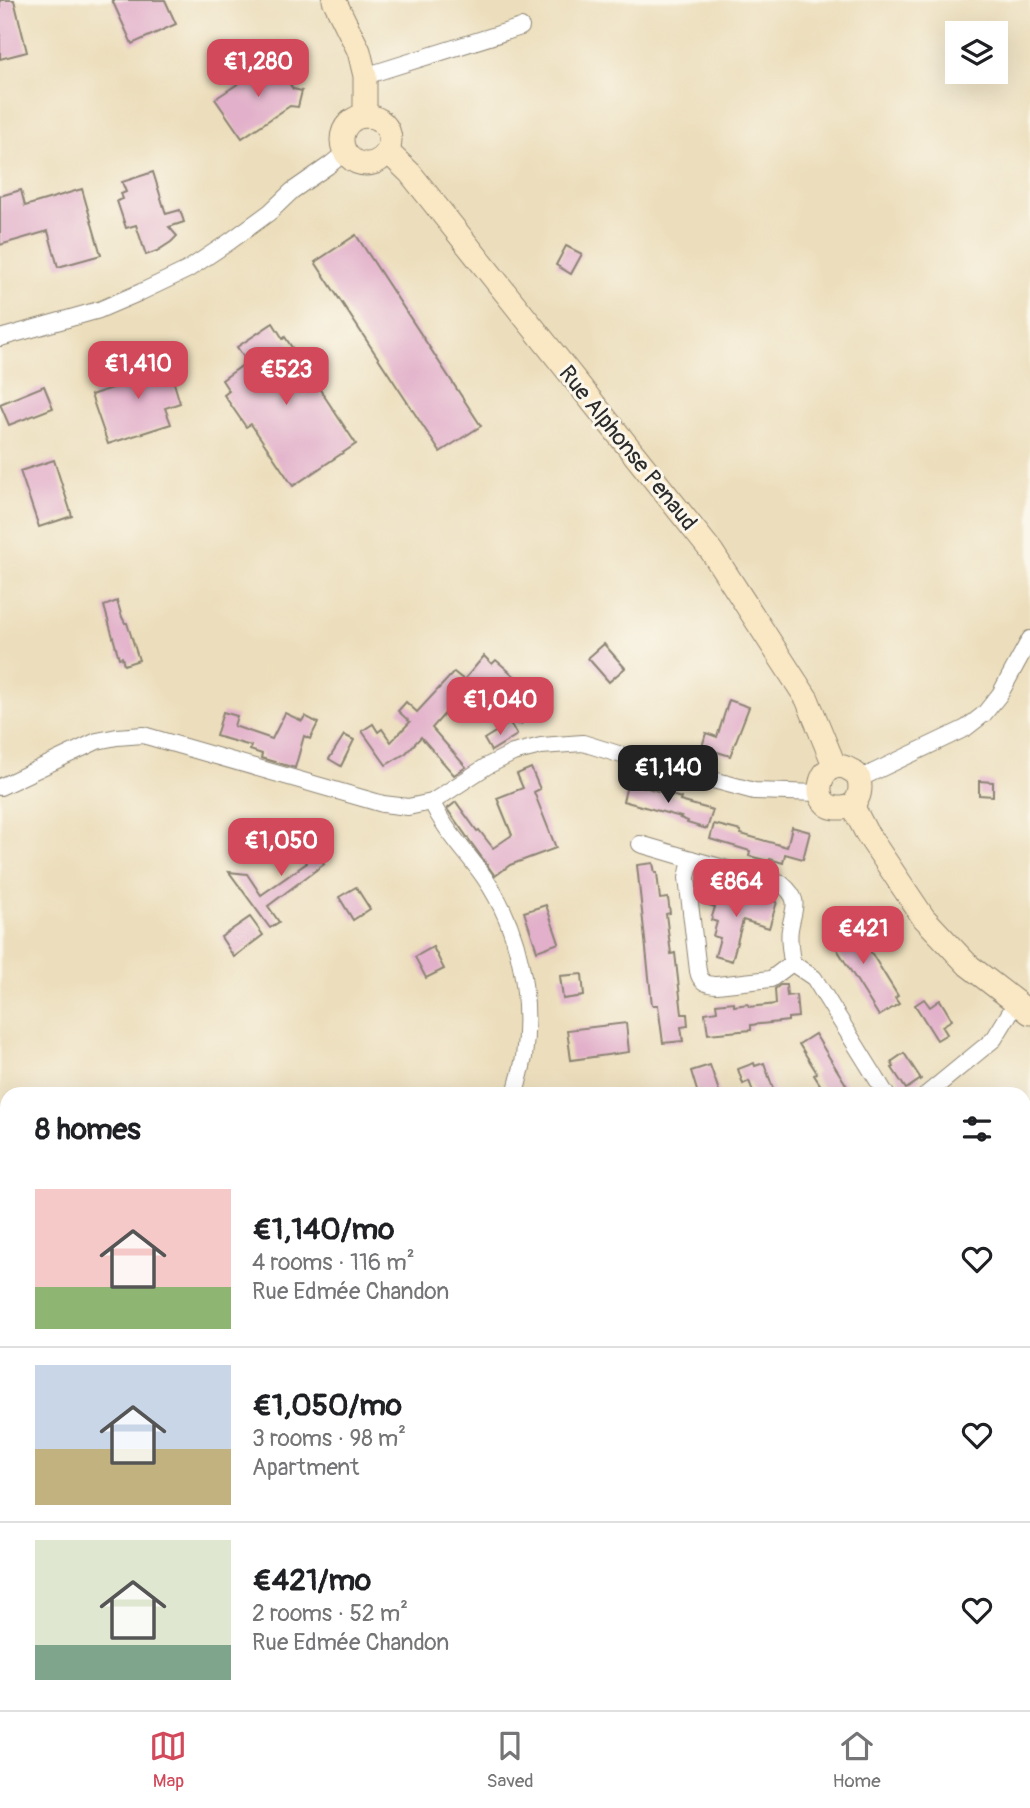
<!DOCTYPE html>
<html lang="en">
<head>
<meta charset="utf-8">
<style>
	:root { --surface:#fff; --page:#f2f2f2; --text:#202124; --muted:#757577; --line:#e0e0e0; --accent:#d1495b }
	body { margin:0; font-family:Pangolin,sans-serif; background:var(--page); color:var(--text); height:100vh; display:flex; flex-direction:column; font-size:26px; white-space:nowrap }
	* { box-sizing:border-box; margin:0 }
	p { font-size:23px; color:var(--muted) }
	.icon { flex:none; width:38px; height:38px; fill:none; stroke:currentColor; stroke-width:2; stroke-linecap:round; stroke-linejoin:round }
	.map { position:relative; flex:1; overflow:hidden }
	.drawer { position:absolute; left:0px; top:1087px; width:1031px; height:625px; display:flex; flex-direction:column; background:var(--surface); border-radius:21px 21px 0 0; box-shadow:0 7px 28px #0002 }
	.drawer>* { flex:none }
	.controls { position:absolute; left:945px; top:21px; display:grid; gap:14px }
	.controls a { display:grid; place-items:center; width:63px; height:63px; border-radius:0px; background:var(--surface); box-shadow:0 7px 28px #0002; font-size:35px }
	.price { position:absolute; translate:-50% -60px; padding:0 16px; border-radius:14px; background:var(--accent); color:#fff; font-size:23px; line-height:46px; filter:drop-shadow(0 2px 4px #0008) }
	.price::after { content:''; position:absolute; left:50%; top:42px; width:21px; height:16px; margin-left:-10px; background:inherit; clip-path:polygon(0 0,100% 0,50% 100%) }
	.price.current { background:#222; color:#fff }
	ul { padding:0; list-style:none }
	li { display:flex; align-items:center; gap:21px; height:175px; padding:0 35px }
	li+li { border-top:2px solid var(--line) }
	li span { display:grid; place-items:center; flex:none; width:196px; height:140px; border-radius:0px; color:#555 }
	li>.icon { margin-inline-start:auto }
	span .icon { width:84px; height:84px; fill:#fffc; stroke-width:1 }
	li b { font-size:30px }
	h2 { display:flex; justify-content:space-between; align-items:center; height:84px; padding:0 35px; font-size:30px }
	.menu { display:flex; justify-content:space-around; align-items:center; height:98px; border-top:2px solid var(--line); background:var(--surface); font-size:19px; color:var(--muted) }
	.menu a { display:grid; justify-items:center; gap:4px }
	.menu .current { color:var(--accent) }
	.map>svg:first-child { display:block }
	.green { fill:#a0c46f; stroke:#66784d; stroke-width:2 }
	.forest { fill:url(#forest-firs); stroke:#566a46; stroke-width:2 }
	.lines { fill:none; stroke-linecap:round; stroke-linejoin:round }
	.stream { stroke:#43b0c0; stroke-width:4.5 }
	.building { fill:#e2b0ca }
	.street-casing { stroke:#8c8474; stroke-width:18 }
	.secondary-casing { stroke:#8c8474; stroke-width:25 }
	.street { stroke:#fff; stroke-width:16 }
	.secondary { stroke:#fae7c3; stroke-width:23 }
	.labels { text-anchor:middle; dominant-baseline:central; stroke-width:6; stroke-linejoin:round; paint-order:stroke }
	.street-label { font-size:23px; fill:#2b2b2b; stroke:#fbf7ec }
</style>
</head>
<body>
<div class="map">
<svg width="1030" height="1710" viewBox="0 0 1030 1710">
	<defs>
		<pattern id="forest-firs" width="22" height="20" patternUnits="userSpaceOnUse" patternTransform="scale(1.75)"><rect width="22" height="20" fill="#80aa62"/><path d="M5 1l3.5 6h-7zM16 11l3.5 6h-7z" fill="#698b51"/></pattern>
	</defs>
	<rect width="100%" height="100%" fill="#fbf7ec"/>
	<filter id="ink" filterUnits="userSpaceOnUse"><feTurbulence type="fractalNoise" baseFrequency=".0143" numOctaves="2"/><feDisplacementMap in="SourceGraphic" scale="14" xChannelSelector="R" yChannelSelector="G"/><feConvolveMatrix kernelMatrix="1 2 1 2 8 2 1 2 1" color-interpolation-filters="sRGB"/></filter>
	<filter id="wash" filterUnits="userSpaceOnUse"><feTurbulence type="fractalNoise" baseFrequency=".00686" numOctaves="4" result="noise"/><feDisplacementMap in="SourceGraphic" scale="28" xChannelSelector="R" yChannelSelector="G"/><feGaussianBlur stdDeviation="1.57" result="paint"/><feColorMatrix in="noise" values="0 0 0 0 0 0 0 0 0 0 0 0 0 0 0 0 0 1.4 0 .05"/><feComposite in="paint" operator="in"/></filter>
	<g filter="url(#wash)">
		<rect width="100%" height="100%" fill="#ecdebc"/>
		<path class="green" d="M1024,1605L1030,1619V1710H891L897,1704H1024Z"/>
		<path class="forest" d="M7,1542V1704H270L271,1710H0V1545Z"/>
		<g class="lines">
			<g class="stream">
				<path d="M1024,1630L1030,1624"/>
				<path d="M10,1704V1710"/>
				<path d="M945,1710L952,1704"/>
			</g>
		</g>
		<g id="blocks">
			<g class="building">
				<path d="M0,0H14L27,52L0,59Z"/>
				<path d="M112,0H165L176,24L132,44Z"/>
				<path d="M274,60L293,89L302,91L298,107L290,106L242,138L215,99Z"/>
				<path d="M153,172L166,214L180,210L184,222L169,227L177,236L171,242L157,251L146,255L136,225L126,228L117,201L123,199L121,194L126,192L122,182Z"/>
				<path d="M82,189L101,255L58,267L48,231L0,245V196L21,190L25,206Z"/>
				<path d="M356,235L481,426L440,452L315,262Z"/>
				<path d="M566,246L582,254L571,274L556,265Z"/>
				<path d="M273,323L283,339L285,337L356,444L293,486L251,424L246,427L224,395L229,391L222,380L247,362L237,347Z"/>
				<path d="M165,353L180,403L165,408L171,424L108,444L91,395L130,382L127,373L134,371L132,364Z"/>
				<path d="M44,386L53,408L9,425L0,404Z"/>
				<path d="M54,460L72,516L39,527L20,471Z"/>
				<path d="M117,601L122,617L125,623H127L139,660L124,665L122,657L119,658L104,606Z"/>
				<path d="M604,644L625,668L609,682L588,658Z"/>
				<path d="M484,656L492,664L496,660L542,700L521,724L515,723L473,686L457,704L455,702L432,728L466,767L454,775L421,737L406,753L386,765L362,731L373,724L378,732L382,729L391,742L410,722L398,711L406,702L417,712L454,672L464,680Z"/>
				<path d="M729,700L749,707L730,756L702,747L706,733L717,737Z"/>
				<path d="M223,712L237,716L234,726L272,739L285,713L302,721L305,716L318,723L310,739L304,736L295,768L261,758L262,754L250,750L251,746L216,736Z"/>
				<path d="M510,723L517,735L491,751L484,739Z"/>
				<path d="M344,735L354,740L341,766L329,759Z"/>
				<path d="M531,768L540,789L534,792L556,848L510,865L495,876L447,809L456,802L477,831L479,830L493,848L512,835L497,798L523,788L517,774Z"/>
				<path d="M979,781L993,782V796L979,795Z"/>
				<path d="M628,782L681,798L680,801L713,810L707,829L687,823L688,821L680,818L681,817L623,801Z"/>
				<path d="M295,823L324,864L268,906L279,922L270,928L229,872L247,874L261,895L307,863L285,832Z"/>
				<path d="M714,824L741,831V834L787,847L792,827L810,832L803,859L785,854L783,863L770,859L769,861L749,856L750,851L710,839Z"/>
				<path d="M653,863L655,873H657L660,899L668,898L670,913L666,914L671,954L675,953L682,1014H687L688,1026L681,1027L683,1041L663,1043L658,1005H652L637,865Z"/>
				<path d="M356,887L370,909L353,920L339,897Z"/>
				<path d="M710,889L756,902L757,897L777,902L769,928L743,920L732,961L715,956L720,938L713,936L717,922L711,920L715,907L706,904Z"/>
				<path d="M546,905L559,943L537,951L524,912Z"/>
				<path d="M250,917L263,935L234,957L221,937Z"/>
				<path d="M845,917L848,921L851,920L898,996L895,998L899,1004L879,1016L825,930Z"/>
				<path d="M433,947L444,969L426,978L415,957Z"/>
				<path d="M582,974L584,996L563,999L560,976Z"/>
				<path d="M780,985H786L787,996L796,995L798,1017L788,1018V1021L751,1025V1030L708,1034L705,1013L717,1011L716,1004L734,1002V1006L748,1004L749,1007L776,1004L775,989Z"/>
				<path d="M924,999L930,1007L940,1000L952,1020L942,1026L947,1034L937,1040L915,1005Z"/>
				<path d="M626,1023L629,1052L571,1060L567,1030Z"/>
				<path d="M815,1034L837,1070L852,1094H826L814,1075L817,1073L799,1044Z"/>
				<path d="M904,1053L921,1079L906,1089L892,1068L894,1067L891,1062Z"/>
				<path d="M754,1063L755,1066L764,1063L774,1091L766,1094H754L749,1081L743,1084L738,1069Z"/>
				<path d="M710,1065L720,1094H698L691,1071Z"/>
			</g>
		</g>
	</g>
	<g filter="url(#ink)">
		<use href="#blocks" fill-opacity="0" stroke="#8c8474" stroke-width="2"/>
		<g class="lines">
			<g class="street-casing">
				<g id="street">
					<path d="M365,76L521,27"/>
					<path d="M0,338L99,310L141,292L187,270L229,242L270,212L292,191L328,166L346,152"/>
					<path d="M856,774L859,779L966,728L984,714L1000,694L1030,639"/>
					<path d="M0,787L97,741L117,737L143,735L383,804L408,807L432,802L487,766L513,753L541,746L583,743L628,757L754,791L820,793"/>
					<path d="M432,802C444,830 467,852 484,877C520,929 532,995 524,1057C522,1069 518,1082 515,1094"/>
					<path d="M640,844L691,859"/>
					<path d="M792,963L771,979L717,985C706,985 700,982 698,971L687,878L691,859L782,884C802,901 793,908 790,929C788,940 791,952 792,963L814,978L886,1094"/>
					<path d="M927,1094L994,1039L1016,1003"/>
				</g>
			</g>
			<g class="secondary-casing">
				<g id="secondary">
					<path d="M334,0L359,51L365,76V116"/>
					<circle cx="366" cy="140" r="24"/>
					<path d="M387,151L410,173L712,552L807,699L835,767"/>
					<path d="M856,774C821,744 803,811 842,808C858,807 862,792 859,779"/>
					<path d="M852,805L866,832L923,917L968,965L1030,1013"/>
				</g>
			</g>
			<use href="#street" class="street"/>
			<use href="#secondary" class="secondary"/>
		</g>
	</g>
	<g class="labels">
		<g class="street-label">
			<text transform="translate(628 448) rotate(51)">Rue Alphonse Penaud</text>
		</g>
	</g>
</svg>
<div class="controls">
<a><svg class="icon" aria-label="layers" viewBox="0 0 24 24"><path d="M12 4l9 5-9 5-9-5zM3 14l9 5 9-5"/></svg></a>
</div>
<b class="price" style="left:258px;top:99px">€1,280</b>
<b class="price" style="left:138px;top:401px">€1,410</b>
<b class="price" style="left:286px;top:407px">€523</b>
<b class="price" style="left:500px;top:737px">€1,040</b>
<b class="price current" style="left:668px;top:805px">€1,140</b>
<b class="price" style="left:281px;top:878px">€1,050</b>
<b class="price" style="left:736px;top:919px">€864</b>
<b class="price" style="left:863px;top:966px">€421</b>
<section class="drawer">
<h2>8 homes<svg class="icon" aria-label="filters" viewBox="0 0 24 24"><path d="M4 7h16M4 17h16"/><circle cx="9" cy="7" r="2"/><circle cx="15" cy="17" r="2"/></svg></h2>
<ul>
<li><span style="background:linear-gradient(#f6c9c9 70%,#8fb573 0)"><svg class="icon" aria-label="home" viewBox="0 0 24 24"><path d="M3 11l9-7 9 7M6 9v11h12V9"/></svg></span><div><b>€1,140/mo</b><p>4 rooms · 116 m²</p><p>Rue Edmée Chandon</p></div><svg class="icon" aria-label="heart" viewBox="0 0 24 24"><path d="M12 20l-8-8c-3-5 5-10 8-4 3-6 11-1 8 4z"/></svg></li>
<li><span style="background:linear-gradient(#c9d6e8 60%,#c2b280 0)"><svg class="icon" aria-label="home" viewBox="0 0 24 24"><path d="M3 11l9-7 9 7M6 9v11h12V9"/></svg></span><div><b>€1,050/mo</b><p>3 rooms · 98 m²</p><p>Apartment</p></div><svg class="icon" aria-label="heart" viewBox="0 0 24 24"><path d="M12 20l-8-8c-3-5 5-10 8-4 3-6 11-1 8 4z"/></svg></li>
<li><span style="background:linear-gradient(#dfe7d0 75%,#7fa58c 0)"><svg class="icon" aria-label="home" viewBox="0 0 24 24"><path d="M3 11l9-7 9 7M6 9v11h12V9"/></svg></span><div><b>€421/mo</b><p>2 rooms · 52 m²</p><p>Rue Edmée Chandon</p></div><svg class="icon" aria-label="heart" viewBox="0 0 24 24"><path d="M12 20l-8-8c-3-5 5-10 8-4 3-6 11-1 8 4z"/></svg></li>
</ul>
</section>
</div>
<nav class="menu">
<a class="current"><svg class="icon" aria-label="map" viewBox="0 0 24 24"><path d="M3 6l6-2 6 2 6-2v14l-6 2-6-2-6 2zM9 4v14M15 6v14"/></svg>Map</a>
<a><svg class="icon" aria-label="saved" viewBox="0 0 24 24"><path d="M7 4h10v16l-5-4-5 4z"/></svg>Saved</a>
<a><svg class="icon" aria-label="home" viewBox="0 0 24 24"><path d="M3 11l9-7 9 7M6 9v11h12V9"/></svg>Home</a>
</nav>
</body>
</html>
